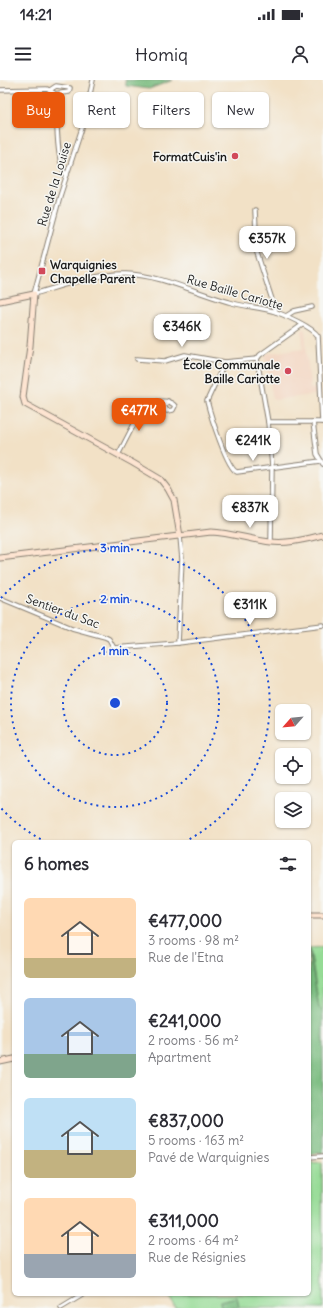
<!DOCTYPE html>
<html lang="en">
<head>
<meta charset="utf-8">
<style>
	:root { --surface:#fff; --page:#f7f7f7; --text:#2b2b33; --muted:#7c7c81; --accent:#ea580c }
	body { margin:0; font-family:Delius,sans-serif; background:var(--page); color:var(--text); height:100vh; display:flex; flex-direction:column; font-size:15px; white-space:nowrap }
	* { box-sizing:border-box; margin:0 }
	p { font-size:13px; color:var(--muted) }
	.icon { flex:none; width:22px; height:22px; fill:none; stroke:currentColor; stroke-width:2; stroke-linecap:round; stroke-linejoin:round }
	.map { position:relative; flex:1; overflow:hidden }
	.side { position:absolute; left:12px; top:760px; width:299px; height:456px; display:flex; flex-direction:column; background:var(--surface); border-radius:6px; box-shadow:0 1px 3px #0004 }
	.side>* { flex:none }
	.banner { position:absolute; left:12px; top:12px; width:299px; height:36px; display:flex; gap:8px }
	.needle { width:26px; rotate:243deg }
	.controls { position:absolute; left:275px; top:624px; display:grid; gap:8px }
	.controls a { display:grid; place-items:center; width:36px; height:36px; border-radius:6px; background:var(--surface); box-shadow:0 1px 3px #0004; font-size:20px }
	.price { position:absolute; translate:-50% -34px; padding:0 9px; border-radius:8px; background:#fff; color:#222; font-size:13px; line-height:26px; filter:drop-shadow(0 1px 2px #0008) }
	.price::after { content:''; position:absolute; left:50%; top:24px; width:12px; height:9px; margin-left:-6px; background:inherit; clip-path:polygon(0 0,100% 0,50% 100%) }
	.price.on { background:var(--accent); color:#fff }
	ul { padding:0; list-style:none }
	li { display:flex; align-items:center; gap:12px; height:100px; padding:0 12px }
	li span { display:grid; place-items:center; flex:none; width:112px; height:80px; border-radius:6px; color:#555 }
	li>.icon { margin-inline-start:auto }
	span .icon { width:48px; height:48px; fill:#fffc; stroke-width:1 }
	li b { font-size:17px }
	h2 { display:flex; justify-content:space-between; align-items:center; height:48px; padding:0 12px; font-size:17px }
	.pill { padding:0 14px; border-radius:6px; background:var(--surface); box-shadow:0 1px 3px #0004; font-size:14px; line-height:36px }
	.pill.on { background:var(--accent); color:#fff }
	.status { display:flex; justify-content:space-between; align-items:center; height:28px; padding:0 20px; background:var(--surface); direction:ltr }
	.status svg { height:11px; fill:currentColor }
	header { display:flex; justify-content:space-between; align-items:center; height:52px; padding:0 12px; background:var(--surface); font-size:18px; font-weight:600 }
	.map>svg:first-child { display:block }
	.built { fill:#f3d4bf }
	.green { fill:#95db95; stroke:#587c58 }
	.forest { fill:#78bb7e; stroke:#4a6c4d }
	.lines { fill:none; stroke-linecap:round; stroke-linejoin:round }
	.street-casing { stroke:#877e71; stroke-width:5.5 }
	.secondary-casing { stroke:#877e71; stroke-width:7 }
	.street { stroke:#fff; stroke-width:3.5 }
	.secondary { stroke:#fde4d1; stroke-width:5 }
	.ring { fill:none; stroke:#1d4ed8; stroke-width:2; stroke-dasharray:2 4 }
	.poi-dot { fill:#d1495b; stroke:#f6f6f2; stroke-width:1.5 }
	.labels { text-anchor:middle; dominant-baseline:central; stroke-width:3; stroke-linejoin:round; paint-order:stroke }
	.poi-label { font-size:12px; font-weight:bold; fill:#1c1c1c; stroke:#f6f6f2; text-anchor:end }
	.street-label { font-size:12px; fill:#1c1c1c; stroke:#f6f6f2 }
	.centre { fill:#1d4ed8; stroke:#f6f6f2; stroke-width:2 }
	.ring-label { font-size:12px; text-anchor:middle; font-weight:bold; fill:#1d4ed8; stroke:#f6f6f2; stroke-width:3; stroke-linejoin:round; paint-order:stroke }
</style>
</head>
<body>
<div class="status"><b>14:21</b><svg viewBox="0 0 49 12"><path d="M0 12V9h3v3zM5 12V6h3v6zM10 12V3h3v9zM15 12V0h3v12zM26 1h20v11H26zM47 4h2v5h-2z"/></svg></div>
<header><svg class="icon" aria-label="menu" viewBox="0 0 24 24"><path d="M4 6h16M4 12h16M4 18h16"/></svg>Homiq<svg class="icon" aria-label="person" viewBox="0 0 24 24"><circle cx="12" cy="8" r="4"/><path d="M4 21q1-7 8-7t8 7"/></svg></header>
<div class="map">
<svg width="323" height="1228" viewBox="0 0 323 1228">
	<rect width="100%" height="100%" fill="#f6f6f2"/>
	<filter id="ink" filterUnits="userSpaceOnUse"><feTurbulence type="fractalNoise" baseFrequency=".025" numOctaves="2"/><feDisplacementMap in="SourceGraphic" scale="8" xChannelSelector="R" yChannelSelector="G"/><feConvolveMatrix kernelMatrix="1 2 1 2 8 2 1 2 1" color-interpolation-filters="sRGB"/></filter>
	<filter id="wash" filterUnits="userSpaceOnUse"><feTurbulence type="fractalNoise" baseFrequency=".012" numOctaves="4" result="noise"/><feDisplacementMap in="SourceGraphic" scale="16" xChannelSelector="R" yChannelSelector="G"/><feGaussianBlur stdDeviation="0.9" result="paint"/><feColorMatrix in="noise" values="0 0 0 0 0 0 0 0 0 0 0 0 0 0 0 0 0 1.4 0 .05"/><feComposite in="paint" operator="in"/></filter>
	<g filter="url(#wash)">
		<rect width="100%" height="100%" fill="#f2e1c6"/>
		<path class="built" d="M305,249L310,309L319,308V314L273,320L265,274L303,268L302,250Z"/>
		<g class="green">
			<path d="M323,867V932L319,928L310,868Z"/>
			<path d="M322,1082L323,1228H239L237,1217L220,1221L221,1228H175L168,1214H309V1083Z"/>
		</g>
		<g class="forest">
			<path d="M125,0H173L149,9L126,6Z"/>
			<path d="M309,868L319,928L323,932V1073L309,1074Z"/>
			<path d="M237,1217L239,1228H221L220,1221Z"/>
		</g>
	</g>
	<g filter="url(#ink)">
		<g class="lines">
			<g class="street-casing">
				<g id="street">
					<path d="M93,0L84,42L60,116L34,214C61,206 98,193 126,194C161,195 196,213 229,222C244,227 261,227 276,232C287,236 312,247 318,256L322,342"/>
					<path d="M0,10L47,9L54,13L56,21C57,35 56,88 67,95"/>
					<path d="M50,10L56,6L70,8L69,12L54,14"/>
					<path d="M255,130L257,173L276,232"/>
					<path d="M286,236L294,231L312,227"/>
					<path d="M137,279L165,281L185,275L225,282"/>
					<path d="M257,279L225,282L207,321C210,333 227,389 237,392L321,381"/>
					<path d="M257,279L268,342H323"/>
					<path d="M257,279L260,275L302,245"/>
					<path d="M268,342L272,386L271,462"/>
					<path d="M313,342L317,374L323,384"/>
					<path d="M118,375L145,323C155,322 169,318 175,326L173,330L167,331L164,326L168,321"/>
					<path d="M0,518L72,548L105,557L109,559L114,568L178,563L323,545"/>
					<path d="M178,563L182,479L180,456"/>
					<path d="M309,1077L323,1076"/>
					<path d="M61,1228L84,1214"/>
				</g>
			</g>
			<g class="secondary-casing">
				<g id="secondary">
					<path d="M0,221L34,214L30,266L23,317L25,324L133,383L160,399L168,409L174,420L180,456"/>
					<path d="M0,478L211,452C232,453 251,460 271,462C289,464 306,459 323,455"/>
					<path d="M309,835H323"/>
					<path d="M0,982L14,979"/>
				</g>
			</g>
			<use href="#street" class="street"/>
			<use href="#secondary" class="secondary"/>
		</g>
	</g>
	<g class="ring">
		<circle cx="115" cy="623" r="52"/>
		<circle cx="115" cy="623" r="104"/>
		<path d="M46 762A155 155 0 0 1 1 728M1 518A155 155 0 1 1 184 762"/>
	</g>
	<g class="poi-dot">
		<circle cx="235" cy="76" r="4"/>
		<rect x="38" y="187" width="8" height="8" rx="2"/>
		<circle cx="288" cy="291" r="4"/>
	</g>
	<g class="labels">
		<g class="poi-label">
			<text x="227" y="76">FormatCuis'in</text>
			<text x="50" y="184" text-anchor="start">Warquignies<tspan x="50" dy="14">Chapelle Parent</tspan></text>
			<text x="280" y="284">École Communale<tspan x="280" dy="14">Baille Cariotte</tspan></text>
		</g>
		<g class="street-label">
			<text transform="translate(54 104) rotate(-73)">Rue de la Louise</text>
			<text transform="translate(235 212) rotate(16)">Rue Baille Cariotte</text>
			<text transform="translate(63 531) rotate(20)">Sentier du Sac</text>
		</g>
	</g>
	<circle cx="115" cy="623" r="6" class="centre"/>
	<g class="ring-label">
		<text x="115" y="472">3 min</text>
		<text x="115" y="523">2 min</text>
		<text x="115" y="575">1 min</text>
	</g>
</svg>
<div class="controls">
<a><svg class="needle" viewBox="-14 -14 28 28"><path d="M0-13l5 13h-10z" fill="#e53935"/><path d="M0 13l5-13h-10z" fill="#7c7c81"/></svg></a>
<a><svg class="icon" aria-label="locate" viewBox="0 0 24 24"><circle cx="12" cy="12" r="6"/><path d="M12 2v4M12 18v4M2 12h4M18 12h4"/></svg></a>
<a><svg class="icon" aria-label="layers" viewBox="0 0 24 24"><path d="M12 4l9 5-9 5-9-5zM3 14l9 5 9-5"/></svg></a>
</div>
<b class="price" style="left:267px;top:180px">€357K</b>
<b class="price" style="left:182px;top:268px">€346K</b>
<b class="price on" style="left:139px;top:352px">€477K</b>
<b class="price" style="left:253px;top:382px">€241K</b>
<b class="price" style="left:250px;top:449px">€837K</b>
<b class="price" style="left:250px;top:546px">€311K</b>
<div class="banner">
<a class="pill on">Buy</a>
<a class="pill">Rent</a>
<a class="pill">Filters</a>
<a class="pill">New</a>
</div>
<section class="side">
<h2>6 homes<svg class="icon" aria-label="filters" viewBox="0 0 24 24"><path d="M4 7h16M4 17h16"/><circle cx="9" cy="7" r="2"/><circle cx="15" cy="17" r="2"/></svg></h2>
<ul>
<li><span style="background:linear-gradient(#ffd9b3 75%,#c2b280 0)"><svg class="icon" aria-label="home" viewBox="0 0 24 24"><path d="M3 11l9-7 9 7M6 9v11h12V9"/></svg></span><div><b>€477,000</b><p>3 rooms · 98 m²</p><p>Rue de l'Etna</p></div></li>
<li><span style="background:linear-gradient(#a9c7e8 70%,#7fa58c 0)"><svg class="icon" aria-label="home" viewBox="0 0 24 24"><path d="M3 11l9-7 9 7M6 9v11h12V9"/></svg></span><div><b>€241,000</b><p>2 rooms · 56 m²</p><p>Apartment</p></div></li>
<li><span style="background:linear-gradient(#bfe0f5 65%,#c2b280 0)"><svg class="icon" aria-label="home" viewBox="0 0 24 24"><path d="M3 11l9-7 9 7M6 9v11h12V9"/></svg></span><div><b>€837,000</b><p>5 rooms · 163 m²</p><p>Pavé de Warquignies</p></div></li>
<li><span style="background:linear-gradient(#ffd9b3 70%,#9aa5b1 0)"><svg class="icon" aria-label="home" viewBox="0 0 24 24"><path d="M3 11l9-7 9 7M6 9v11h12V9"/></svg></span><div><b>€311,000</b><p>2 rooms · 64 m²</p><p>Rue de Résignies</p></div></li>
</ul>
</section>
</div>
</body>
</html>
